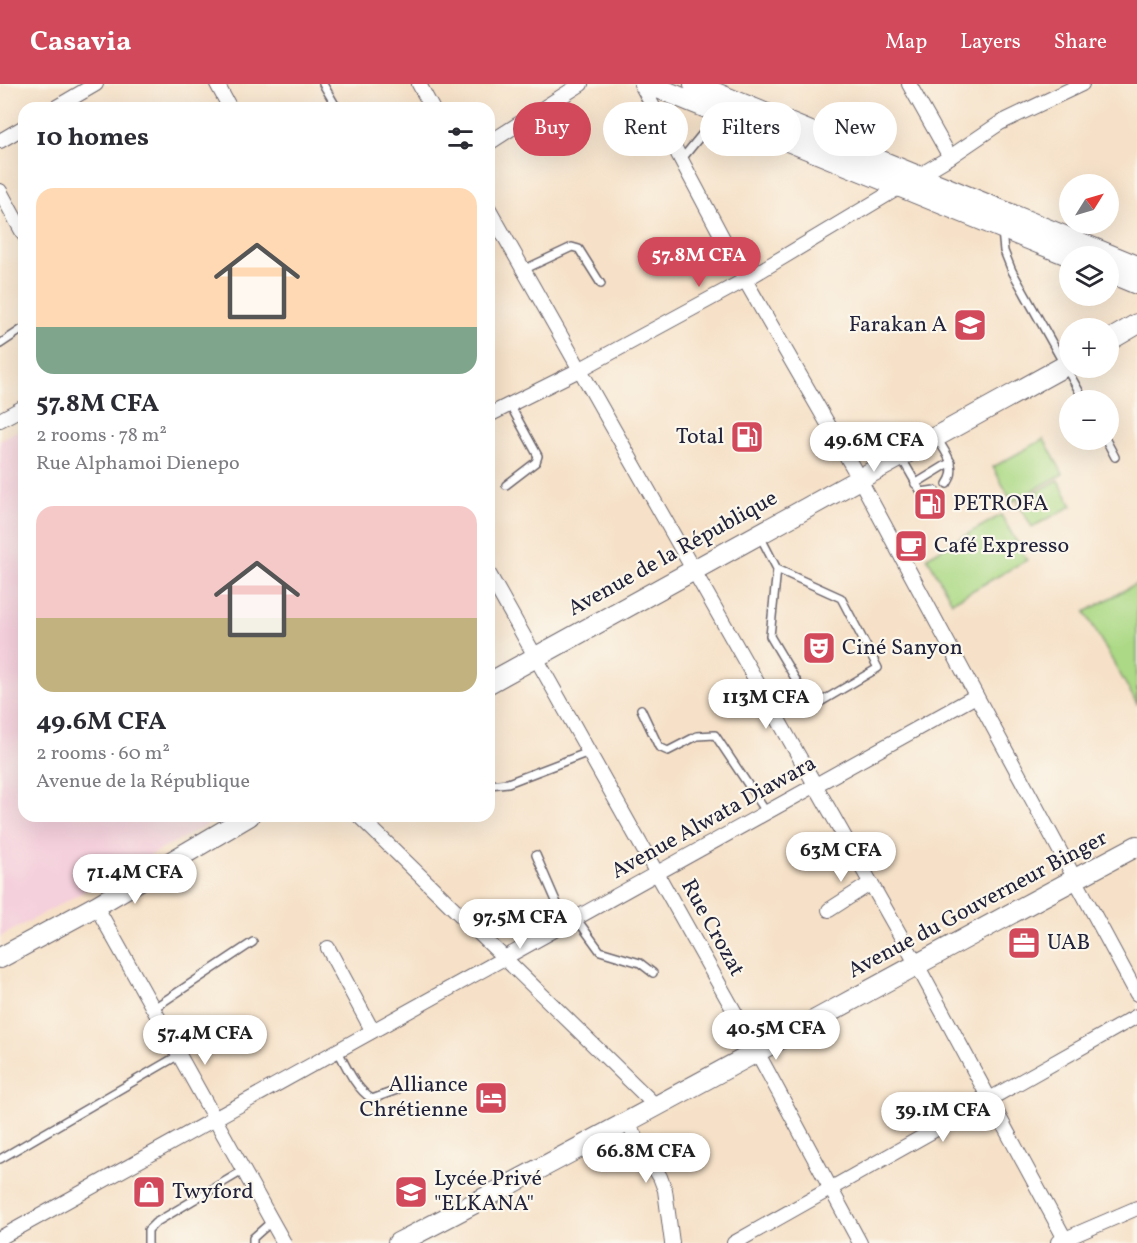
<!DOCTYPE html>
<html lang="en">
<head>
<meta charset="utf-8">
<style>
	:root { --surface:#fff; --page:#f2f2f3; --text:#2b2b33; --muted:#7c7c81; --accent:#d1495b }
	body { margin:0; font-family:Vollkorn,serif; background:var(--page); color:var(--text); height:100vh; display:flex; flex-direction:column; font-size:22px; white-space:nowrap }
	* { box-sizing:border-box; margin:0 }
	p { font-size:20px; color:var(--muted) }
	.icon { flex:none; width:33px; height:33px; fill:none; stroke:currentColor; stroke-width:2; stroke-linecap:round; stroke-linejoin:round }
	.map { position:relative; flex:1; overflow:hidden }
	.details { position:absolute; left:18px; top:18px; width:477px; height:720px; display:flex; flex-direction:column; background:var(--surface); border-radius:18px; box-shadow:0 6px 24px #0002 }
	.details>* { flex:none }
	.banner { position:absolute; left:513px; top:18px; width:534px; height:54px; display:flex; gap:12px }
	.needle { width:39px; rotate:53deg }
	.fabs { position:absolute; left:1059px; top:90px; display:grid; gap:12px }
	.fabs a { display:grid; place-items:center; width:60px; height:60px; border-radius:50%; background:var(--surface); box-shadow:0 6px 24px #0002; font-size:30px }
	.price { position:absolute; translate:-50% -51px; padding:0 14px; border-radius:21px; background:#fff; color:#222; font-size:20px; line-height:39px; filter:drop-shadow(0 2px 3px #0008) }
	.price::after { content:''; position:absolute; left:50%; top:36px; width:18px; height:14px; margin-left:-9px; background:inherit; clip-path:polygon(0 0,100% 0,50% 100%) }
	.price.current { background:var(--accent); color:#fff }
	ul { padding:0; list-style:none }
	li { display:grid; align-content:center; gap:12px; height:318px; padding:0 18px }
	li span { display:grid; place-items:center; height:186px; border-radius:18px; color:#555 }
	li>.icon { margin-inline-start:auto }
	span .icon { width:108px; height:108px; fill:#fffc; stroke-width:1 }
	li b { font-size:26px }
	h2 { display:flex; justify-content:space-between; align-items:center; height:72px; padding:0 18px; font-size:26px }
	.pill { padding:0 21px; border-radius:27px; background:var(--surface); box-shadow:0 6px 24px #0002; font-size:21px; line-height:54px }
	.pill.current { background:var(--accent); color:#fff }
	header { display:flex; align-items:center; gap:36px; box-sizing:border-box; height:84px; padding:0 30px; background:var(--accent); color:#fff }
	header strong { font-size:28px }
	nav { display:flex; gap:33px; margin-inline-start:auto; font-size:21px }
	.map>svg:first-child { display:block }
	.built { fill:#f4cfdc }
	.green { fill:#acd985; stroke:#677e60; stroke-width:1.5 }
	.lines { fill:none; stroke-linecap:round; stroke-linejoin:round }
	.lane-casing { stroke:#6c656c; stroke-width:10 }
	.street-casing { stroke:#6c656c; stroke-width:16 }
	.secondary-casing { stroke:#6c656c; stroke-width:22 }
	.lane { stroke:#fff; stroke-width:7 }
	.street { stroke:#fff; stroke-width:14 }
	.secondary { stroke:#fff; stroke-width:20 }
	.labels { text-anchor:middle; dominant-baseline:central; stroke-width:4.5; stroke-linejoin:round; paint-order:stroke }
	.poi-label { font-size:22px; fill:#22223b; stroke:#fbf7ec; text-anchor:start }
	.street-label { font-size:22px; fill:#22223b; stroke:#fbf7ec }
</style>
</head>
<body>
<header>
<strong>Casavia</strong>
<nav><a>Map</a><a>Layers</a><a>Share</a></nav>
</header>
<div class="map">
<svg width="1137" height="1159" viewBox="0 0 1137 1159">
	<rect width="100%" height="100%" fill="#fbf7ec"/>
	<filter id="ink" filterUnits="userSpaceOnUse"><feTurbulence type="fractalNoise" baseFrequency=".0167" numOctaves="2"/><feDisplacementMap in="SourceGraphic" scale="12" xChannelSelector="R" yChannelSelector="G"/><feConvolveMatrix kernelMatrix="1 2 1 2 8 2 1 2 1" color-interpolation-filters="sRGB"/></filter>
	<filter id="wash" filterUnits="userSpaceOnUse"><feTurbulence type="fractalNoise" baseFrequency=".008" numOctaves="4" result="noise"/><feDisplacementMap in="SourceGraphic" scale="24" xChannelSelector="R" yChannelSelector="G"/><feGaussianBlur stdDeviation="1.35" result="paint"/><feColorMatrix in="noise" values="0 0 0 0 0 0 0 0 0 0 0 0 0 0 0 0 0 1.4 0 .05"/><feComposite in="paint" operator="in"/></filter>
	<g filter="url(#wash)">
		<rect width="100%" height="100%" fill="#f6e1c8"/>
		<path class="built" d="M24,343V732H223L0,853V356Z"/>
		<g class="green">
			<path d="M1044,355L1063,390L1012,418L993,383Z"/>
			<path d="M1058,396L1072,422L1032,443L1018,418Z"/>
			<path d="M1001,431L1027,476L952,518L927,473Z"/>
			<path d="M1137,499V620L1085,528Z"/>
		</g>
	</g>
	<g filter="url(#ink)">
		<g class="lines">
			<g class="lane-casing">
				<g id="lane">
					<path d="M323,0L337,24"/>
					<path d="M681,76L703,49L712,28"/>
					<path d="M1002,147L1004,167L1012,187L1084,316"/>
					<path d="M523,186L572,163L579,165L601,200"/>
					<path d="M0,260L24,244"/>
					<path d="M937,354C946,370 959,383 947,400"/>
					<path d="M1106,356L1115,373"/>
					<path d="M901,373L921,408L935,406"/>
					<path d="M915,400L951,378"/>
					<path d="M506,401L536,378L538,372L510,321"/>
					<path d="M760,452L777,485L841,514L878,584L812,623L770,552L777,485"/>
					<path d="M641,625L659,663L668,667L697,652L715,651L767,729"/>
					<path d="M489,701L508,699L589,668"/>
					<path d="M536,771L566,840"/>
					<path d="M576,834L600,867L640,879L653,889"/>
					<path d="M154,924L253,858"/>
					<path d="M337,965C346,982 355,1004 372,1015L397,1006"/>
					<path d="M0,1075L179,971"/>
					<path d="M148,1159V1146L155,1139L244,1086"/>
					<path d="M253,1159V1154L272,1137"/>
				</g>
			</g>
			<g class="street-casing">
				<g id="street">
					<path d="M217,0L230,24"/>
					<path d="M419,0L432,24"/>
					<path d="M641,0L745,196L859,394L1137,910"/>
					<path d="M909,0L950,73"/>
					<path d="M55,24L96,0"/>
					<path d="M0,57L24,43"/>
					<path d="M489,59L581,0"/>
					<path d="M0,107L24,151"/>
					<path d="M489,125L916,879L1065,1155"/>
					<path d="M489,331L579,286L745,196L950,73L1000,39L1082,0"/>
					<path d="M0,336L24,323"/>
					<path d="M489,490L756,966L860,1159"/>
					<path d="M359,732L657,1023"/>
					<path d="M96,822L284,1159"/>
					<path d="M829,826L871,799"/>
					<path d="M328,864L372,946"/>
					<path d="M627,1039L660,1093L665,1106L672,1159"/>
					<path d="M0,1154L976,612"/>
					<path d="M1058,1158L1137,1124"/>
					<path d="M734,1159L1137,932"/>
				</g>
			</g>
			<g class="secondary-casing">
				<g id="secondary">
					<path d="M648,0L1070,172"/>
					<path d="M694,0L1137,182"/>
					<path d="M1108,188L1137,200"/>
					<path d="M1108,257L1137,240"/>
					<path d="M489,599L1070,279"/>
					<path d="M0,874L96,822L249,732"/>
					<path d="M398,1159C647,1031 890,893 1137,762"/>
				</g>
			</g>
			<use href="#lane" class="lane"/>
			<use href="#street" class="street"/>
			<use href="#secondary" class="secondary"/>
		</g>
	</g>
	<defs>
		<g id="school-square" transform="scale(1.725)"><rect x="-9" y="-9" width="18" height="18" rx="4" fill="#d1495b" stroke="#fbf7ec"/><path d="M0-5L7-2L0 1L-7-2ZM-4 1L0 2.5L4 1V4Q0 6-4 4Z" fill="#fff"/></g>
		<g id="fuel-square" transform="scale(1.725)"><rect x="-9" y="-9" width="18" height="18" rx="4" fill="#d1495b" stroke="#fbf7ec"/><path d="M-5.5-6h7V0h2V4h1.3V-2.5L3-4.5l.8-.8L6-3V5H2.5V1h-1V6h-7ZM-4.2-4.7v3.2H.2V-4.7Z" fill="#fff"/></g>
		<g id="cafe-square" transform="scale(1.725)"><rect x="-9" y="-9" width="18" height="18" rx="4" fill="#d1495b" stroke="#fbf7ec"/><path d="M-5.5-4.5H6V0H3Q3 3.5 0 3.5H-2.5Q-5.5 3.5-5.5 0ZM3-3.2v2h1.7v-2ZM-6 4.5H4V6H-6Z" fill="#fff"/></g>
		<g id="theatre-square" transform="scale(1.725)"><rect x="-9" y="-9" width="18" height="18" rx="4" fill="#d1495b" stroke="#fbf7ec"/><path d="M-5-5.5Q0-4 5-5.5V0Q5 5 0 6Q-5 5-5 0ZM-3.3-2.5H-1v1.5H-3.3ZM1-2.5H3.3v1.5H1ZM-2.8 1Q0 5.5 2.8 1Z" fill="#fff"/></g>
		<g id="office-square" transform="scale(1.725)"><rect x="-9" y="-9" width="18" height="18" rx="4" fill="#d1495b" stroke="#fbf7ec"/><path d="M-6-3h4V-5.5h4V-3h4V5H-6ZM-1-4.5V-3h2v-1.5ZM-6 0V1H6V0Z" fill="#fff"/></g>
		<g id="hotel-square" transform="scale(1.725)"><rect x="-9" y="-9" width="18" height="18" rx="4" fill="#d1495b" stroke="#fbf7ec"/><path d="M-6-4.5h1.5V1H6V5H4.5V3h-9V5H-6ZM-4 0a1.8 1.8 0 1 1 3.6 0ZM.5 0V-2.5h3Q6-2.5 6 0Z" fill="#fff"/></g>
		<g id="shop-square" transform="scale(1.725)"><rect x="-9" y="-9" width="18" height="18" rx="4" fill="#d1495b" stroke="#fbf7ec"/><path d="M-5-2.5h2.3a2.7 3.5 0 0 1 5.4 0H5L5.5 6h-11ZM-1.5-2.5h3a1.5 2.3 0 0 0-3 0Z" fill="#fff"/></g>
		<g id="university-square" transform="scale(1.725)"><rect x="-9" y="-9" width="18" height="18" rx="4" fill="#d1495b" stroke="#fbf7ec"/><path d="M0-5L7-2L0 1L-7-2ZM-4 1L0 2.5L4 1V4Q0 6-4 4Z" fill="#fff"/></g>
	</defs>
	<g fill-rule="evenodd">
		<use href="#school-square" x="970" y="241"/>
		<use href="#fuel-square" x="747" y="353"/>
		<use href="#fuel-square" x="930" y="420"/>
		<use href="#cafe-square" x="911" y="462"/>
		<use href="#theatre-square" x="819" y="564"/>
		<use href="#office-square" x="1024" y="859"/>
		<use href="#hotel-square" x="491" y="1014"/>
		<use href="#shop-square" x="149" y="1108"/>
		<use href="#university-square" x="411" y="1108"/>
	</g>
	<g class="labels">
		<g class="poi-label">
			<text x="947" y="241" text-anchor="end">Farakan A</text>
			<text x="724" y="353" text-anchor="end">Total</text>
			<text x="953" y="420">PETROFA</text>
			<text x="934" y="462">Café Expresso</text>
			<text x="842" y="564">Ciné Sanyon</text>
			<text x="1047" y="859">UAB</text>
			<text x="468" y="1001" text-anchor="end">Alliance<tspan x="468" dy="25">Chrétienne</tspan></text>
			<text x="434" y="1095">Lycée Privé<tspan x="434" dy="25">"ELKANA"</tspan></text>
			<text x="172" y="1108">Twyford</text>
		</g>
		<g class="street-label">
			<text transform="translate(673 470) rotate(-29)">Avenue de la République</text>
			<text transform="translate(714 734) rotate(-29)">Avenue Alwata Diawara</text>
			<text transform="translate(978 821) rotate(-28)">Avenue du Gouverneur Binger</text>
			<text transform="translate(712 844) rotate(61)">Rue Crozat</text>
		</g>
	</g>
</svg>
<div class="fabs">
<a><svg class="needle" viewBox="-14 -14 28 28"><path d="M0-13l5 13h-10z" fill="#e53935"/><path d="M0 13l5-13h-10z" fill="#7c7c81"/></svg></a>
<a><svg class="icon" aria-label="layers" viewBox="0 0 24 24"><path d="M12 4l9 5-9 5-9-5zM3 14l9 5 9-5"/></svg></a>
<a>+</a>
<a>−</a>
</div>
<b class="price current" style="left:699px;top:204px">57.8M CFA</b>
<b class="price" style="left:874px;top:389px">49.6M CFA</b>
<b class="price" style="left:766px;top:646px">113M CFA</b>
<b class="price" style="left:841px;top:799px">63M CFA</b>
<b class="price" style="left:135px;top:821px">71.4M CFA</b>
<b class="price" style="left:520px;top:866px">97.5M CFA</b>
<b class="price" style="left:776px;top:977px">40.5M CFA</b>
<b class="price" style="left:205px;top:982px">57.4M CFA</b>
<b class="price" style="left:943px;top:1059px">39.1M CFA</b>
<b class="price" style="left:646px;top:1100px">66.8M CFA</b>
<div class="banner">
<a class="pill current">Buy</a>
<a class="pill">Rent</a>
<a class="pill">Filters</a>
<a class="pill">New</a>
</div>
<section class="details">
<h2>10 homes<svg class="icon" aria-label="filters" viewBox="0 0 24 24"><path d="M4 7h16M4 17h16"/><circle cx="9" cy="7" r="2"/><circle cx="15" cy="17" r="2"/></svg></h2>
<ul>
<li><span style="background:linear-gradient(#ffd9b3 75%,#7fa58c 0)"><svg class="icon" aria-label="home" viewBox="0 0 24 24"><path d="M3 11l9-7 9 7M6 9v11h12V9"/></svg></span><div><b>57.8M CFA</b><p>2 rooms · 78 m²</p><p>Rue Alphamoi Dienepo</p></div></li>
<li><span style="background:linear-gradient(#f6c9c9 60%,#c2b280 0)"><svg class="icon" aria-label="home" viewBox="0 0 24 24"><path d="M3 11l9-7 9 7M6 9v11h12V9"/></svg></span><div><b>49.6M CFA</b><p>2 rooms · 60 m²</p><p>Avenue de la République</p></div></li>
</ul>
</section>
</div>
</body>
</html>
